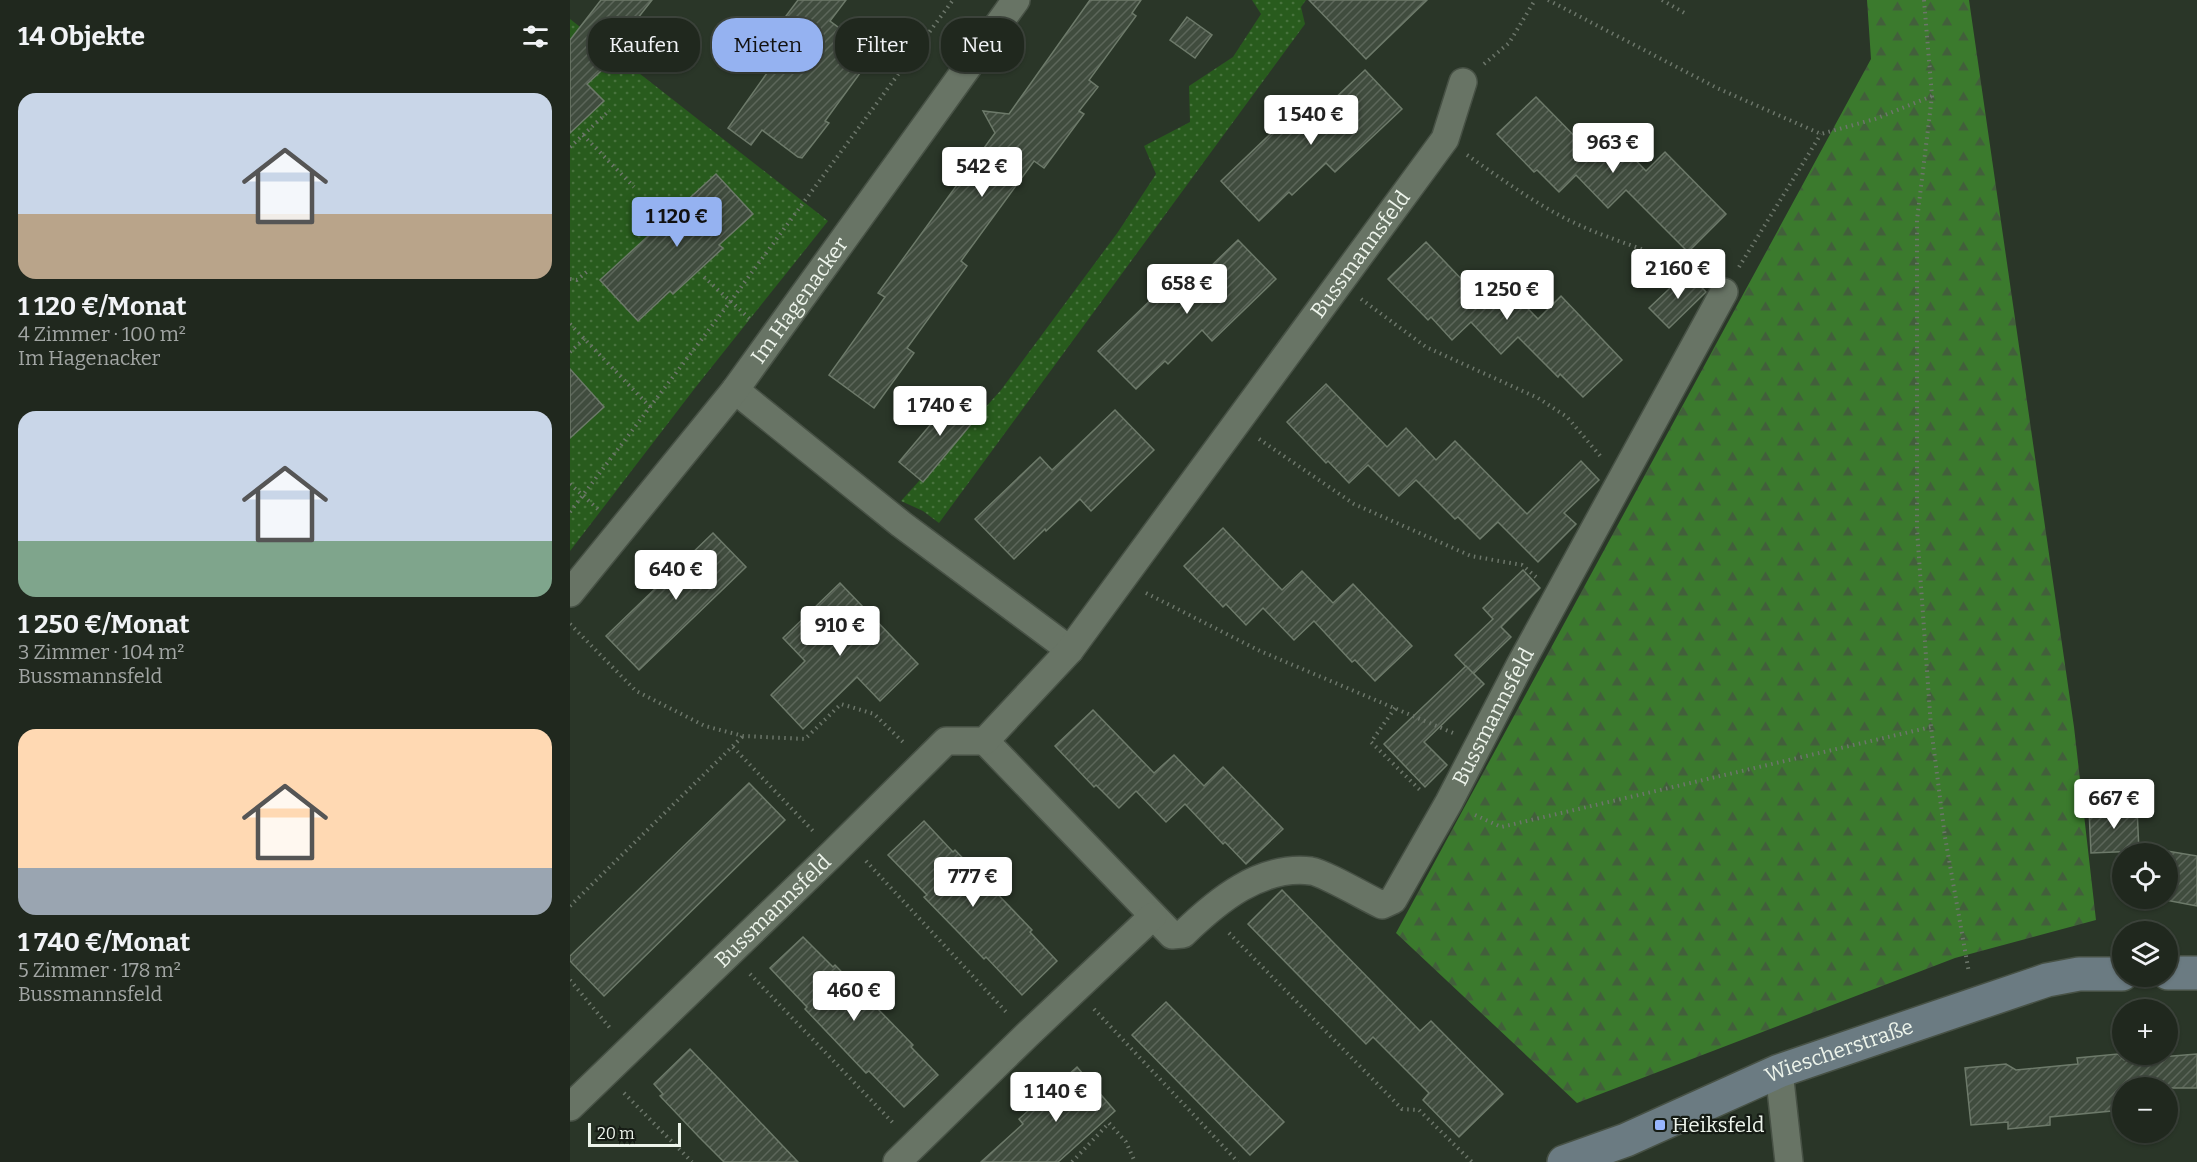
<!DOCTYPE html>
<html lang="de">
<head>
<meta charset="utf-8">
<style>
	:root { --surface:#20281e; --page:#2d342b; --text:#f1f3f6; --muted:#a2a6a4; --line:#3d443c; --accent:#95b2f1 }
	body { margin:0; font-family:Bitter,serif; background:var(--page); color:var(--text); height:100vh; display:flex; flex-direction:column; font-size:22px; white-space:nowrap }
	* { box-sizing:border-box; margin:0 }
	p { font-size:20px; color:var(--muted) }
	.icon { flex:none; width:33px; height:33px; fill:none; stroke:currentColor; stroke-width:2; stroke-linecap:round; stroke-linejoin:round }
	.map { position:relative; flex:1; overflow:hidden }
	.sheet { display:flex; flex-direction:column; background:var(--surface); width:570px }
	.sheet>* { flex:none }
	.top-card { position:absolute; left:18px; top:18px; width:570px; height:54px; display:flex; gap:12px }
	.tools { position:absolute; left:1542px; top:843px; display:grid; gap:12px }
	.tools a { display:grid; place-items:center; width:66px; height:66px; border-radius:50%; background:var(--surface); box-shadow:0 2px 4px #0004,0 0 0 2px var(--line); font-size:30px }
	.scale { position:absolute; left:18px; bottom:15px; width:93px; box-sizing:border-box; padding-left:6px; border:3px solid #edf4eb; border-top:0; font-size:16px; line-height:21px; white-space:nowrap; color:#edf4eb; -webkit-text-stroke:4px #161c15; paint-order:stroke }
	.price { position:absolute; translate:-50% -51px; padding:0 14px; border-radius:6px; background:#fff; color:#222; font-size:20px; line-height:39px; filter:drop-shadow(0 2px 3px #0008) }
	.price::after { content:''; position:absolute; left:50%; top:36px; width:18px; height:14px; margin-left:-9px; background:inherit; clip-path:polygon(0 0,100% 0,50% 100%) }
	.price.selected { background:var(--accent); color:#111 }
	ul { padding:0; list-style:none }
	li { display:grid; align-content:center; gap:12px; height:318px; padding:0 18px }
	li span { display:grid; place-items:center; height:186px; border-radius:18px; color:#555 }
	li>.icon { margin-inline-start:auto }
	span .icon { width:108px; height:108px; fill:#fffc; stroke-width:1 }
	li b { font-size:26px }
	h2 { display:flex; justify-content:space-between; align-items:center; height:72px; padding:0 18px; font-size:26px }
	.pill { padding:0 21px; border-radius:24px; background:var(--surface); box-shadow:0 2px 4px #0004,0 0 0 2px var(--line); font-size:21px; line-height:54px }
	.pill.selected { background:var(--accent); color:#111 }
	main { display:flex; flex:1; min-height:0 }
	.map>svg:first-child { display:block }
	.grass { fill:url(#grass-dots) }
	.forest { fill:url(#forest-firs) }
	.building { fill:url(#building-hatch); stroke:#6d7a6a; stroke-width:1.5 }
	.lines { fill:none; stroke-linecap:round; stroke-linejoin:round }
	.street-casing { stroke:#475145; stroke-width:30 }
	.secondary-casing { stroke:#475145; stroke-width:36 }
	.path { stroke:#6c766a; stroke-width:4; stroke-dasharray:1.5 4.5; stroke-linecap:butt }
	.street { stroke:#687465; stroke-width:27 }
	.secondary { stroke:#6b7b82; stroke-width:33 }
	.poi-dot { fill:#98b5fd; stroke:#161c15; stroke-width:2 }
	.labels { text-anchor:middle; dominant-baseline:central; stroke-width:4.5; stroke-linejoin:round; paint-order:stroke }
	.street-label { font-size:21px; fill:#edf4eb; stroke:#161c15 }
	.poi-label { font-size:21px; fill:#edf4eb; stroke:#161c15; text-anchor:start }
</style>
</head>
<body>
<main>
<section class="sheet">
<h2>14 Objekte<svg class="icon" aria-label="filters" viewBox="0 0 24 24"><path d="M4 7h16M4 17h16"/><circle cx="9" cy="7" r="2"/><circle cx="15" cy="17" r="2"/></svg></h2>
<ul>
<li><span style="background:linear-gradient(#c9d6e8 65%,#b9a48a 0)"><svg class="icon" aria-label="home" viewBox="0 0 24 24"><path d="M3 11l9-7 9 7M6 9v11h12V9"/></svg></span><div><b>1 120 €/Monat</b><p>4 Zimmer · 100 m²</p><p>Im Hagenacker</p></div></li>
<li><span style="background:linear-gradient(#c9d6e8 70%,#7fa58c 0)"><svg class="icon" aria-label="home" viewBox="0 0 24 24"><path d="M3 11l9-7 9 7M6 9v11h12V9"/></svg></span><div><b>1 250 €/Monat</b><p>3 Zimmer · 104 m²</p><p>Bussmannsfeld</p></div></li>
<li><span style="background:linear-gradient(#ffd9b3 75%,#9aa5b1 0)"><svg class="icon" aria-label="home" viewBox="0 0 24 24"><path d="M3 11l9-7 9 7M6 9v11h12V9"/></svg></span><div><b>1 740 €/Monat</b><p>5 Zimmer · 178 m²</p><p>Bussmannsfeld</p></div></li>
</ul>
</section>
<div class="map">
<svg width="1627" height="1162" viewBox="0 0 1627 1162">
	<defs>
		<pattern id="grass-dots" width="8" height="8" patternUnits="userSpaceOnUse" patternTransform="scale(1.5)"><rect width="8" height="8" fill="#285b1d"/><path d="M2 2h.1M6 6h.1" fill="none" stroke="#48733e" stroke-width="1.8" stroke-linecap="round"/></pattern>
		<pattern id="forest-firs" width="22" height="20" patternUnits="userSpaceOnUse" patternTransform="scale(1.5)"><rect width="22" height="20" fill="#3b7a2d"/><path d="M5 1l3.5 6h-7zM16 11l3.5 6h-7z" fill="#425f3b"/></pattern>
		<pattern id="building-hatch" width="6" height="6" patternUnits="userSpaceOnUse" patternTransform="scale(1.5)"><rect width="6" height="6" fill="#404c3e"/><path d="M-1 1l2-2M0 6l6-6M5 7l2-2" fill="none" stroke="#5c665a"/></pattern>
	</defs>
	<rect width="100%" height="100%" fill="#2a3628"/>
	<g class="grass">
		<path d="M682,0H736L731,7L735,24L369,523L353,511L331,501L431,390L548,232L586,174L574,146L620,122L619,86L663,57L691,14Z"/>
		<path d="M0,19L258,221L125,388L0,551Z"/>
	</g>
	<path class="forest" d="M1297,0H1399L1504,727L1526,920L1385,958L1007,1103L826,933L1301,59Z"/>
	<g class="building">
		<path d="M31,0H82L38,56L42,61L17,84L34,101L0,133V40Z"/>
		<path d="M228,0H276L260,21L304,54L255,121L259,123L232,158L228,157L192,130L181,145L158,128L207,59L192,48Z"/>
		<path d="M520,0H571L562,13L566,16L519,80L528,87L509,111L514,114L474,168L464,161L391,261L397,266L337,348L344,353L304,408L259,375L315,297L308,293L425,133L413,111L439,114Z"/>
		<path d="M739,0H857L796,59Z"/>
		<path d="M617,17L642,35L625,58L600,40Z"/>
		<path d="M795,70L832,109L765,172L756,163L722,195L719,192L689,221L651,181L715,120L728,133Z"/>
		<path d="M966,97L1025,157L1044,138L1076,171L1095,152L1156,214L1118,252L1056,190L1038,208L1006,175L989,192L967,170L964,172L927,134Z"/>
		<path d="M146,174L183,214L149,245L153,248L103,294L100,291L68,321L30,280Z"/>
		<path d="M668,240L706,279L642,341L632,330L598,364L595,361L566,389L528,351L592,289L604,302Z"/>
		<path d="M856,242L917,306L937,287L968,319L991,296L1052,360L1013,397L990,374L988,377L948,337L931,354L901,322L882,340L861,317L858,320L818,279Z"/>
		<path d="M1117,272L1136,292L1099,328L1079,308Z"/>
		<path d="M0,369L34,407L0,438Z"/>
		<path d="M756,384L817,447L836,428L866,460L885,441L957,514L1011,461L1029,480L994,513L1006,524L968,562L928,522L910,539L888,517L885,519L846,480L829,496L798,465L779,483L758,461L756,463L717,422Z"/>
		<path d="M388,392L412,411L353,482L329,462Z"/>
		<path d="M545,410L584,450L521,511L510,499L476,531L475,529L444,559L405,519L470,457L482,470Z"/>
		<path d="M653,528L712,590L732,571L763,603L783,584L842,646L805,681L785,660L782,662L744,621L724,640L693,608L676,625L656,604L653,607L614,566Z"/>
		<path d="M143,533L176,567L69,670L36,636Z"/>
		<path d="M953,570L970,588L931,627L941,637L903,674L885,655L923,619L913,608Z"/>
		<path d="M270,583L348,664L310,701L287,677L233,729L201,695L235,661L213,638Z"/>
		<path d="M896,666L914,684L854,742L877,765L855,787L814,744Z"/>
		<path d="M523,710L584,773L604,755L634,786L653,767L713,829L676,864L655,842L653,844L615,804L596,822L566,791L549,808L526,785L524,787L485,746Z"/>
		<path d="M179,783L215,820L34,996L0,961V956Z"/>
		<path d="M1567,808L1569,851L1521,853L1519,810Z"/>
		<path d="M354,821L383,852L385,850L462,930L460,932L487,961L452,995L416,957L414,959L389,933L354,897L357,895L318,855Z"/>
		<path d="M1579,848L1627,856V906L1585,898H1598V854H1578Z"/>
		<path d="M712,890L850,1031L861,1021L933,1094L889,1137L853,1100L859,1093L803,1037L796,1044L678,924Z"/>
		<path d="M233,937L263,967L265,965L343,1045L341,1047L368,1075L334,1107L299,1071L296,1073L235,1009L237,1007L200,968Z"/>
		<path d="M596,1002L714,1122L680,1155L562,1035Z"/>
		<path d="M120,1049L149,1079L228,1162H154L129,1137L90,1096L93,1094L84,1084Z"/>
		<path d="M1548,1054L1554,1060L1627,1054V1088H1552V1110L1480,1117V1125L1438,1129V1122L1401,1125L1395,1068L1436,1064L1446,1070L1508,1064L1507,1058Z"/>
		<path d="M507,1067L545,1111L488,1162H411L453,1124L449,1119Z"/>
	</g>
	<g class="lines">
		<g class="street-casing">
			<g id="street">
				<path d="M165,390L331,524L500,650"/>
				<path id="s1" d="M0,593L165,390L446,0"/>
				<path id="s2" d="M415,741L602,935L613,934C647,901 690,865 741,871C754,873 797,898 812,905L823,900L879,802L950,665L1154,292"/>
				<path d="M1209,1071L1219,1162"/>
				<path id="s3" d="M0,1107L263,853L376,741H415L500,650L875,139L893,82"/>
				<path d="M327,1162L457,1035L583,916"/>
			</g>
		</g>
		<g class="secondary-casing">
			<g id="secondary">
				<path d="M1598,973H1627"/>
				<path id="s4" d="M994,1162L1056,1140L1209,1071L1403,1005L1477,980L1509,974H1552"/>
			</g>
		</g>
		<g class="path">
			<path d="M978,0L1147,88L1251,134L1305,119L1362,96"/>
			<path d="M1092,0L1116,14"/>
			<path d="M1354,0L1362,96L1347,220V530L1361,727L1375,837L1399,973"/>
			<path d="M914,64L939,43L965,0"/>
			<path d="M13,135L64,187"/>
			<path d="M0,147L40,110"/>
			<path d="M897,155C936,182 975,211 1018,229C1056,245 1096,255 1132,277"/>
			<path d="M1169,267L1251,134"/>
			<path d="M134,277L180,319"/>
			<path d="M0,279L7,280L20,269"/>
			<path d="M791,299L856,347L968,398L997,417L1032,458"/>
			<path d="M0,324L81,408"/>
			<path d="M0,352L14,339"/>
			<path d="M689,439L784,504L901,556L952,565L966,577"/>
			<path d="M0,484L31,512"/>
			<path d="M0,512L160,302L383,0"/>
			<path d="M576,593L690,651L883,733"/>
			<path d="M0,624L66,691L135,726L173,736L235,739L271,704L304,714L333,742"/>
			<path d="M825,708L801,742L852,792"/>
			<path d="M163,747L243,831"/>
			<path d="M905,815L931,827L1361,727"/>
			<path d="M296,861L438,1014"/>
			<path d="M0,906L173,736"/>
			<path d="M659,933L832,1109L849,1110L902,1162"/>
			<path d="M180,974L325,1125"/>
			<path d="M0,980L40,1028"/>
			<path d="M524,1009L668,1162"/>
			<path d="M54,1093L122,1162"/>
			<path d="M502,1162L539,1123L556,1142L565,1162"/>
		</g>
		<use href="#street" class="street"/>
		<use href="#secondary" class="secondary"/>
	</g>
	<rect class="poi-dot" x="1084" y="1119" width="12" height="12" rx="3"/>
	<g class="labels">
		<g class="street-label">
			<text stroke="none"><textPath href="#s3" startOffset="1179">Bussmannsfeld</textPath></text>
			<text stroke="none"><textPath href="#s1" startOffset="372">Im Hagenacker</textPath></text>
			<text stroke="none"><textPath href="#s2" startOffset="728">Bussmannsfeld</textPath></text>
			<text stroke="none"><textPath href="#s3" startOffset="282">Bussmannsfeld</textPath></text>
			<text stroke="none"><textPath href="#s4" startOffset="297">Wiescherstraße</textPath></text>
		</g>
		<g class="poi-label">
			<text x="1102" y="1125">Heiksfeld</text>
		</g>
	</g>
</svg>
<div class="tools">
<a><svg class="icon" aria-label="locate" viewBox="0 0 24 24"><circle cx="12" cy="12" r="6"/><path d="M12 2v4M12 18v4M2 12h4M18 12h4"/></svg></a>
<a><svg class="icon" aria-label="layers" viewBox="0 0 24 24"><path d="M12 4l9 5-9 5-9-5zM3 14l9 5 9-5"/></svg></a>
<a>+</a>
<a>−</a>
</div>
<div class="scale">20 m</div>
<b class="price" style="left:741px;top:146px">1 540 €</b>
<b class="price" style="left:1043px;top:174px">963 €</b>
<b class="price" style="left:412px;top:198px">542 €</b>
<b class="price selected" style="left:107px;top:248px">1 120 €</b>
<b class="price" style="left:1108px;top:300px">2 160 €</b>
<b class="price" style="left:617px;top:315px">658 €</b>
<b class="price" style="left:937px;top:321px">1 250 €</b>
<b class="price" style="left:370px;top:437px">1 740 €</b>
<b class="price" style="left:106px;top:601px">640 €</b>
<b class="price" style="left:270px;top:657px">910 €</b>
<b class="price" style="left:1544px;top:830px">667 €</b>
<b class="price" style="left:403px;top:908px">777 €</b>
<b class="price" style="left:284px;top:1022px">460 €</b>
<b class="price" style="left:486px;top:1123px">1 140 €</b>
<div class="top-card">
<a class="pill">Kaufen</a>
<a class="pill selected">Mieten</a>
<a class="pill">Filter</a>
<a class="pill">Neu</a>
</div>
</div>
</main>
</body>
</html>
